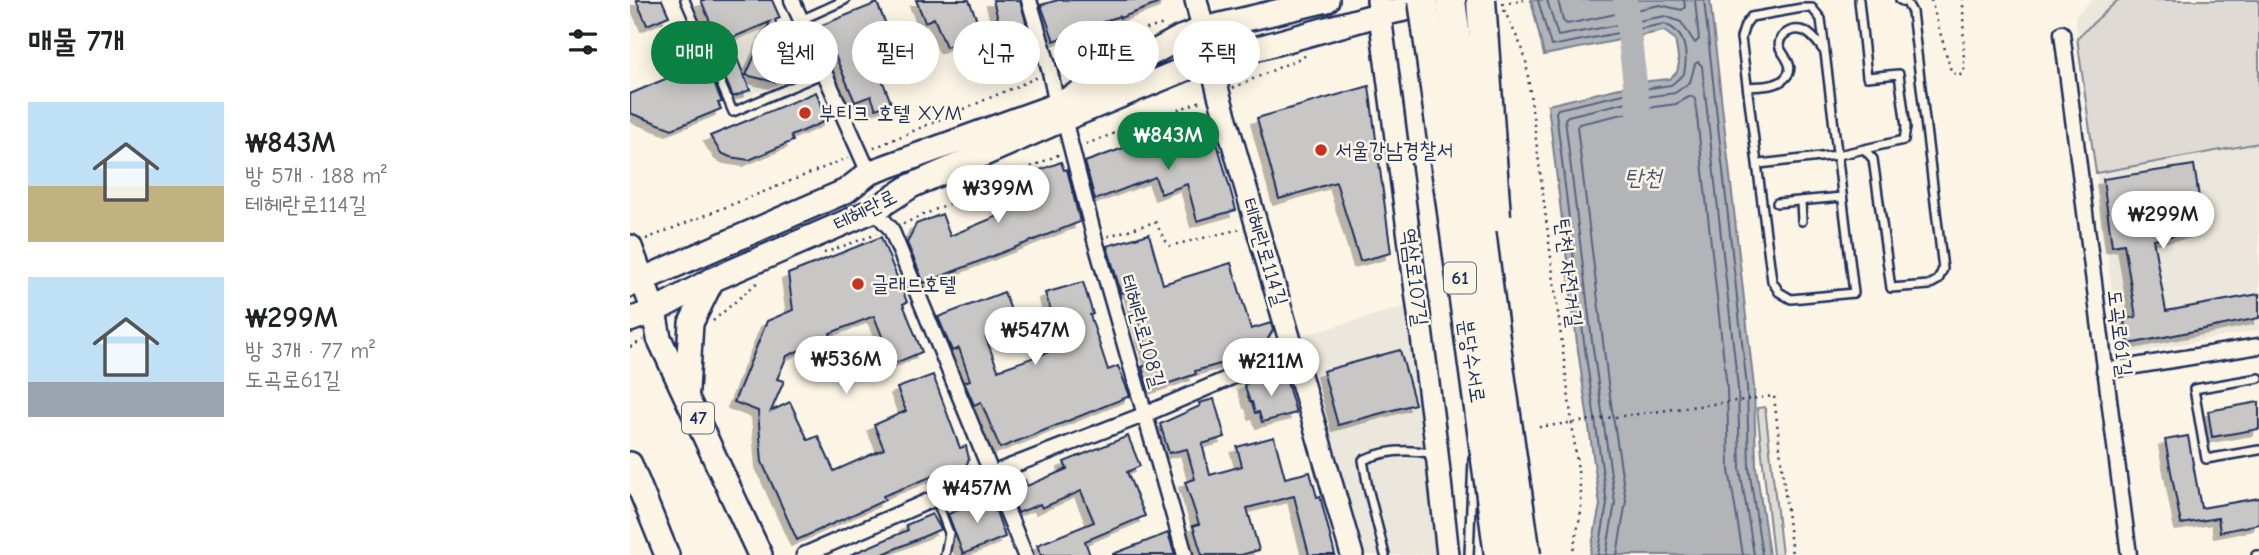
<!DOCTYPE html>
<html lang="ko">
<head>
<meta charset="utf-8">
<style>
	:root { --surface:#fff; --page:#f2f2f2; --text:#202124; --muted:#757577; --accent:#0b8043 }
	body { margin:0; font-family:"Comic Neue","Poor Story",sans-serif; background:var(--page); color:var(--text); height:100vh; display:flex; flex-direction:column; font-size:26px; white-space:nowrap }
	* { box-sizing:border-box; margin:0 }
	p { font-size:23px; color:var(--muted) }
	.icon { flex:none; width:38px; height:38px; fill:none; stroke:currentColor; stroke-width:2; stroke-linecap:round; stroke-linejoin:round }
	.map { position:relative; flex:1; overflow:hidden }
	.drawer { display:flex; flex-direction:column; background:var(--surface); width:630px }
	.drawer>* { flex:none }
	.banner { position:absolute; left:21px; top:21px; width:665px; height:63px; display:flex; gap:14px }
	.price { position:absolute; translate:-50% -60px; padding:0 16px; border-radius:24px; background:#fff; color:#222; font-size:23px; line-height:46px; filter:drop-shadow(0 2px 4px #0008) }
	.price::after { content:''; position:absolute; left:50%; top:42px; width:21px; height:16px; margin-left:-10px; background:inherit; clip-path:polygon(0 0,100% 0,50% 100%) }
	.price.selected { background:var(--accent); color:#fff }
	ul { padding:0; list-style:none }
	li { display:flex; align-items:center; gap:21px; height:175px; padding:0 28px }
	li span { display:grid; place-items:center; flex:none; width:196px; height:140px; border-radius:0px; color:#555 }
	li>.icon { margin-inline-start:auto }
	span .icon { width:84px; height:84px; fill:#fffc; stroke-width:1 }
	li b { font-size:30px }
	h2 { display:flex; justify-content:space-between; align-items:center; height:84px; padding:0 28px; font-size:30px }
	.tag { padding:0 24px; border-radius:32px; background:var(--surface); box-shadow:0 4px 18px #0003; font-size:24px; line-height:63px }
	.tag.selected { background:var(--accent); color:#fff }
	main { display:flex; flex:1; min-height:0 }
	.map>svg:first-child { display:block }
	.built { fill:#ece7dc }
	.green { fill:#dfdbd4; stroke:#7d8599; stroke-width:2 }
	.water { fill:#b2b4b8; stroke:#767f94; stroke-width:2 }
	.lines { fill:none; stroke-linecap:round; stroke-linejoin:round }
	.shore { stroke:#576482; stroke-width:2 }
	.river { stroke:#b2b4b8; stroke-width:24 }
	.building { fill:#c8c7c6; stroke:#1b2f5e; stroke-width:2; filter:url(#shadow) }
	.lane-casing { stroke:#1b2f5e; stroke-width:12 }
	.street-casing { stroke:#1b2f5e; stroke-width:19 }
	.secondary-casing { stroke:#1b2f5e; stroke-width:26 }
	.primary-casing { stroke:#1b2f5e; stroke-width:28 }
	.path { stroke:#1b2f5e; stroke-width:2.5; stroke-dasharray:2 5; stroke-linecap:butt }
	.lane { stroke:#fcf5e5; stroke-width:7 }
	.street { stroke:#fcf5e5; stroke-width:14 }
	.secondary { stroke:#fcf5e5; stroke-width:21 }
	.primary { stroke:#fcf5e5; stroke-width:23 }
	.highway-bridge-casing { stroke:#1b2f5e; stroke-width:33; stroke-linecap:butt }
	.path-bridge { stroke:#1b2f5e; stroke-width:2.5; stroke-dasharray:2 5; stroke-linecap:butt }
	.highway-bridge { stroke:#fcf5e5; stroke-width:28 }
	.poi-dot { fill:#c8321e; stroke:#fcf5e5; stroke-width:2.5 }
	.labels { text-anchor:middle; dominant-baseline:central; stroke-width:5; stroke-linejoin:round; paint-order:stroke }
	.shield { fill:#fcf5e5; stroke:#5e6a86; stroke-width:2 }
	.shield-label { font-size:19px; font-weight:bold; fill:#1b2f5e }
	.poi-label { font-size:21px; fill:#1b2f5e; stroke:#fcf5e5; text-anchor:start }
	.street-label { font-size:21px; fill:#1b2f5e; stroke:#fcf5e5 }
	.water-label { font-size:23px; font-style:italic; fill:#485779; stroke:#fcf5e5 }
</style>
</head>
<body>
<main>
<section class="drawer">
<h2>매물 7개<svg class="icon" aria-label="filters" viewBox="0 0 24 24"><path d="M4 7h16M4 17h16"/><circle cx="9" cy="7" r="2"/><circle cx="15" cy="17" r="2"/></svg></h2>
<ul>
<li><span style="background:linear-gradient(#bfe0f5 60%,#c2b280 0)"><svg class="icon" aria-label="home" viewBox="0 0 24 24"><path d="M3 11l9-7 9 7M6 9v11h12V9"/></svg></span><div><b>₩843M</b><p>방 5개 · 188 m²</p><p>테헤란로114길</p></div></li>
<li><span style="background:linear-gradient(#bfe0f5 75%,#9aa5b1 0)"><svg class="icon" aria-label="home" viewBox="0 0 24 24"><path d="M3 11l9-7 9 7M6 9v11h12V9"/></svg></span><div><b>₩299M</b><p>방 3개 · 77 m²</p><p>도곡로61길</p></div></li>
</ul>
</section>
<div class="map">
<svg width="1629" height="555" viewBox="0 0 1629 555">
	<defs>
		<filter id="shadow"><feDropShadow dx="-6" dy="6" stdDeviation="0" flood-color="#0004"/></filter>
	</defs>
	<rect width="100%" height="100%" fill="#fcf5e5"/>
	<filter id="ink" filterUnits="userSpaceOnUse"><feTurbulence type="fractalNoise" baseFrequency=".0143" numOctaves="2"/><feDisplacementMap in="SourceGraphic" scale="14" xChannelSelector="R" yChannelSelector="G"/><feConvolveMatrix kernelMatrix="1 2 1 2 8 2 1 2 1" color-interpolation-filters="sRGB"/></filter>
	<g filter="url(#ink)">
		<g class="built">
			<path d="M1462,0H1629V330L1491,355L1445,16Z"/>
			<path d="M154,21L176,72L105,102L83,51Z"/>
			<path d="M784,304L802,467L806,555H735L704,459L671,336Z"/>
		</g>
		<g class="green">
			<path d="M1488,0H1629V143L1466,173L1447,38Z"/>
			<path d="M1135,407L1152,555H1143L1127,408Z"/>
		</g>
		<path class="water" d="M901,0H1080L1124,387L1126,467L1139,555H960L970,505L947,343L918,105L1019,81L1040,79L1047,72L1049,63L1045,39L1034,31L914,55Z"/>
		<g class="lines">
			<g class="shore">
				<path d="M908,0L921,46L1034,24C1056,31 1058,54 1054,74L1041,85L1020,88L928,109L926,112L954,342L977,504L968,555"/>
				<path d="M917,0L928,36L1035,16L1051,22L1065,43L1069,39L1065,0"/>
				<path d="M928,0L933,21L937,24L1030,5L1052,10L1055,7L1054,0"/>
				<path d="M1074,0L1117,387L1119,468L1132,555"/>
				<path d="M976,555L985,503L962,341L935,119L938,116L1022,96L1045,93L1060,82L1065,64L1068,62L1072,66L1108,388L1110,469L1124,555"/>
				<path d="M987,555L996,501L978,383L947,127L949,124L1024,107L1046,104L1061,96L1065,99L1097,388L1099,470L1113,555"/>
			</g>
			<path class="river" d="M995,0L1009,116"/>
		</g>
		<g class="building">
			<path d="M6,0H32L39,16L17,25Z"/>
			<path d="M71,0H142L150,18L145,20L167,73L144,82L116,75L140,22L99,39L120,90L103,97L86,57L93,53Z"/>
			<path d="M286,0H339L352,33L316,47L304,18L295,22Z"/>
			<path d="M363,0H390L403,48L378,58Z"/>
			<path d="M428,0H535V1L490,18L489,16L424,41L411,5Z"/>
			<path d="M247,3L262,39L240,48L261,103L246,109L241,96L225,102L192,25Z"/>
			<path d="M75,62L92,102L88,103L91,109L42,129L0,113V94Z"/>
			<path d="M739,86L761,253L730,261L706,182L649,199L627,118Z"/>
			<path d="M186,92L198,120L161,136L163,141L119,160L100,157L91,153L80,136Z"/>
			<path d="M584,132L606,210L567,221L557,184L531,194L525,177L465,200L455,162L529,135L533,146Z"/>
			<path d="M431,162L434,170L437,169L450,222L294,283L277,243L286,224L312,214L320,236L380,211L370,185Z"/>
			<path d="M1564,165L1574,230L1523,239L1536,311L1629,294V318L1499,344L1494,319L1506,317L1494,244L1482,246L1473,179Z"/>
			<path d="M519,234L533,284L601,263L621,329L641,323L643,330L635,344L619,356L565,371L566,374L519,390L512,367L521,364L500,291L491,293L477,246Z"/>
			<path d="M251,237L277,302L273,304L292,352L263,364L244,316L200,333L201,336L157,356L147,379L154,381L141,411L160,402L178,440L188,436L204,471L254,449L244,425L276,411L267,388L303,375L330,448L336,446L339,459L334,471L305,482L303,476L253,496L255,500L167,540L132,462L128,411L104,402L137,321L163,310L158,274Z"/>
			<path d="M453,282L463,314L460,315L478,370L488,366L500,396L370,448L351,402L344,405L334,382L340,380L329,348L322,351L308,317L374,292L387,326L356,338L368,370L419,352L416,343L431,338L415,293Z"/>
			<path d="M770,350L785,404L708,425L693,371Z"/>
			<path d="M651,374L655,375L666,413L632,422L629,412L625,413L622,402H620L614,384Z"/>
			<path d="M584,399L595,437L572,444L580,475L612,466L607,447L644,437L655,478L680,472L687,497L690,496L705,555H679L664,496L617,508L629,550L611,555H572L563,526L569,524L555,482L565,479L557,449L539,453L530,424L570,406L569,403Z"/>
			<path d="M1629,402V429L1582,437L1578,411Z"/>
			<path d="M498,436L510,466L497,472L515,516L455,541L460,555H411L407,545L464,522L451,491L412,508L410,504L388,513L378,487L395,480L397,486L437,469L434,462Z"/>
			<path d="M1558,436L1571,508L1629,498V524L1590,532L1588,518L1551,524L1535,440Z"/>
			<path d="M361,497L375,537L333,554L318,514Z"/>
			<path d="M302,514L311,529L251,555H220L278,530L276,525Z"/>
			<path d="M538,533L545,555H483V554Z"/>
		</g>
		<g class="lines">
			<g class="lane-casing">
				<g id="lane">
					<path d="M55,0L103,112L194,73"/>
					<path d="M1172,8H1182L1191,19L1224,293L1161,299L1149,292L1142,281L1111,38L1115,25L1121,17Z"/>
					<path d="M171,20L215,0"/>
					<path d="M1118,87C1130,86 1147,87 1155,78C1166,67 1155,58 1150,48C1146,37 1160,28 1170,30C1180,31 1188,43 1194,51"/>
					<path d="M1235,150L1243,159L1261,288L1299,285L1308,280L1313,269L1282,12L1277,3L1270,0"/>
					<path d="M1129,164L1208,155L1274,140L1276,127L1269,74L1237,77L1229,0"/>
					<path d="M1171,201L1172,221"/>
					<path d="M1147,203L1212,197"/>
					<path d="M1629,378L1564,389L1576,459L1629,450"/>
					<path d="M306,499L319,533L315,555"/>
					<path d="M755,555L738,488L733,460C753,451 777,449 799,453L800,458"/>
					<path d="M839,555L843,458"/>
					<path d="M1626,555H1629"/>
				</g>
			</g>
			<g class="street-casing">
				<g id="street">
					<path d="M162,0L239,173"/>
					<path d="M399,0L420,72L427,105"/>
					<path d="M1432,33L1499,555"/>
					<path d="M434,119L465,240L555,555"/>
					<path d="M244,210L261,229L395,555"/>
					<path d="M1474,371L1629,346"/>
					<path d="M174,555L361,474L516,414L664,350"/>
				</g>
			</g>
			<g class="secondary-casing">
				<g id="secondary">
					<path d="M566,0L589,95L722,555"/>
					<path d="M748,0L806,444L818,555"/>
				</g>
			</g>
			<g class="primary-casing">
				<g id="primary">
					<path d="M0,247L24,311L29,338L130,555"/>
					<path d="M0,285L216,191L239,173L427,105L550,38L574,29L697,0"/>
					<path d="M0,320L24,311L82,280L244,210L281,186L434,119L560,67L751,14L808,2"/>
					<path d="M57,390L61,323L82,280"/>
					<path d="M0,464L37,555"/>
				</g>
			</g>
			<g class="path">
				<path d="M1301,0L1321,71L1328,76L1332,74L1334,70L1333,0"/>
				<path d="M874,10L893,50L896,61L951,494V512L942,555"/>
				<path d="M433,66L514,30L534,24"/>
				<path d="M603,88L677,55"/>
				<path d="M456,144L574,100"/>
				<path d="M244,148L408,77"/>
				<path d="M273,224L430,154"/>
				<path d="M478,236L525,222L539,246L611,229"/>
				<path d="M16,239L218,158"/>
				<path d="M194,253L247,234"/>
				<path d="M83,321L128,282"/>
				<path d="M0,347L13,340"/>
				<path d="M909,427L1144,396L1162,555"/>
			</g>
			<use href="#lane" class="lane"/>
			<use href="#street" class="street"/>
			<use href="#secondary" class="secondary"/>
			<use href="#primary" class="primary"/>
			<g class="highway-bridge-casing">
				<g id="highway-bridge">
					<path d="M793,0L869,555"/>
					<path d="M821,0L865,338L896,555"/>
					<path d="M851,0L866,217"/>
				</g>
			</g>
			<path class="path-bridge" d="M872,4L894,0"/>
			<use href="#highway-bridge" class="highway-bridge"/>
		</g>
	</g>
	<g class="poi-dot">
		<circle cx="175" cy="113" r="7"/>
		<circle cx="691" cy="150" r="7"/>
		<circle cx="228" cy="284" r="7"/>
	</g>
	<g class="labels">
		<g class="shield">
			<rect x="814" y="262.5" width="32" height="31" rx="5"/>
			<rect x="52" y="402.5" width="32" height="31" rx="5"/>
		</g>
		<g class="shield-label">
			<text x="830" y="278">61</text>
			<text x="68" y="418">47</text>
		</g>
		<g class="poi-label">
			<text x="189" y="113">부티크 호텔 XYM</text>
			<text x="705" y="150">서울강남경찰서</text>
			<text x="242" y="284">글래드호텔</text>
		</g>
		<g class="street-label">
			<text transform="translate(235 210) rotate(-27)">테헤란로</text>
			<text transform="translate(635 252) rotate(73)">테헤란로114길</text>
			<text transform="translate(939 273) rotate(83)">탄천 자전거길</text>
			<text transform="translate(785 277) rotate(83)">역삼로107길</text>
			<text transform="translate(513 331) rotate(74)">테헤란로108길</text>
			<text transform="translate(1490 333) rotate(83)">도곡로61길</text>
			<text transform="translate(842 361) rotate(81)">분당수서로</text>
		</g>
		<g class="water-label">
			<text x="1013" y="177">탄천</text>
		</g>
	</g>
</svg>
<b class="price selected" style="left:538px;top:172px">₩843M</b>
<b class="price" style="left:368px;top:225px">₩399M</b>
<b class="price" style="left:1533px;top:251px">₩299M</b>
<b class="price" style="left:405px;top:367px">₩547M</b>
<b class="price" style="left:216px;top:396px">₩536M</b>
<b class="price" style="left:641px;top:398px">₩211M</b>
<b class="price" style="left:347px;top:525px">₩457M</b>
<div class="banner">
<a class="tag selected">매매</a>
<a class="tag">월세</a>
<a class="tag">필터</a>
<a class="tag">신규</a>
<a class="tag">아파트</a>
<a class="tag">주택</a>
</div>
</div>
</main>
</body>
</html>
